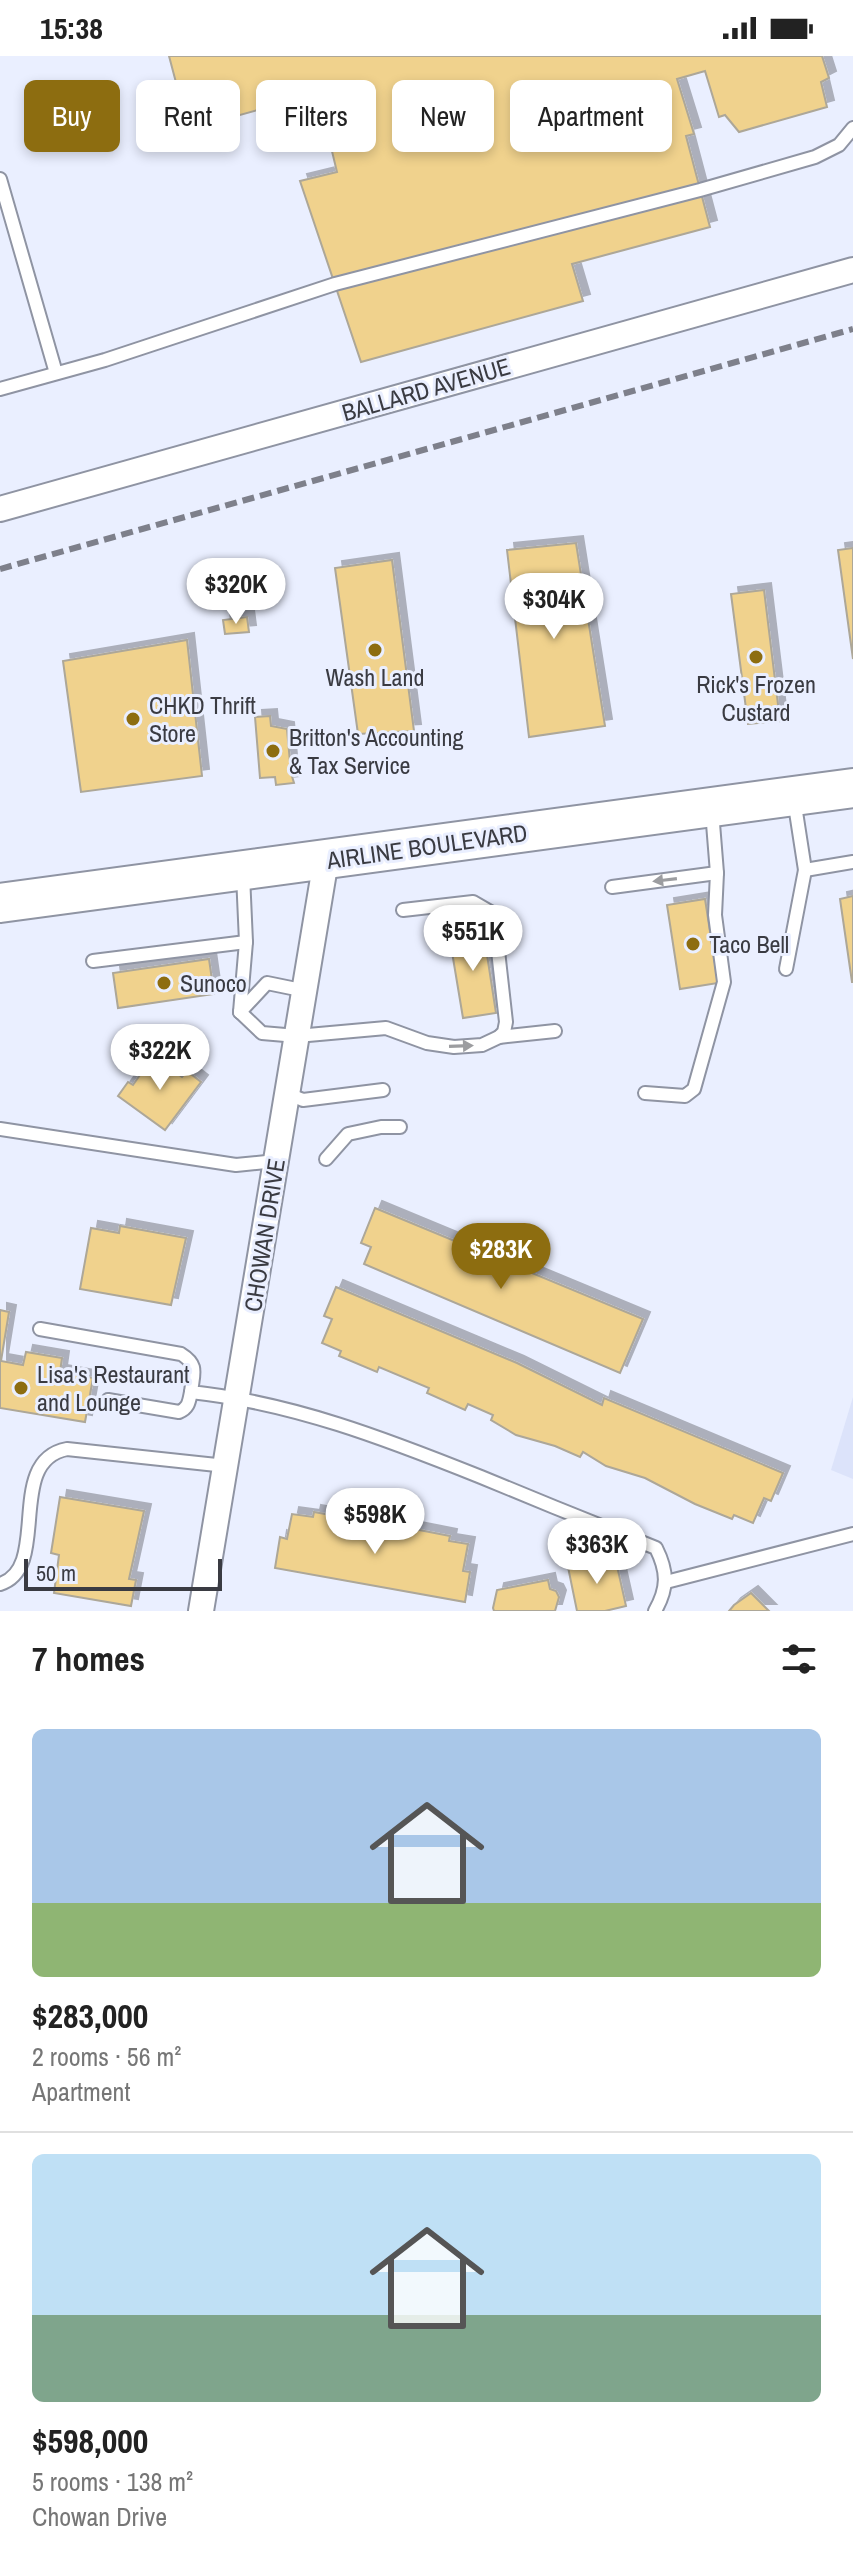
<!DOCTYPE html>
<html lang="en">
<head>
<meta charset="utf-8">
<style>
	:root { --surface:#fff; --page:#f6f6f6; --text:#222; --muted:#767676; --line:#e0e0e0; --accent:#8d6d10 }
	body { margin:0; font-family:"Archivo Narrow",sans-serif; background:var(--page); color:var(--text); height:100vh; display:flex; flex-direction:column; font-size:30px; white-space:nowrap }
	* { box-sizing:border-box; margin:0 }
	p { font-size:26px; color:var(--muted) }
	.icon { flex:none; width:44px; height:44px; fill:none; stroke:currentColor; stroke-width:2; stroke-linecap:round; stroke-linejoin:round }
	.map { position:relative; height:1555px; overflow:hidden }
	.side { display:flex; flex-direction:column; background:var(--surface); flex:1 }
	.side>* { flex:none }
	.top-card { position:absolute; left:24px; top:24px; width:806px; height:72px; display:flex; gap:16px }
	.scale { position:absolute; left:24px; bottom:20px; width:198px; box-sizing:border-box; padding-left:8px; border:4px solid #3a3b42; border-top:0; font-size:22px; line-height:28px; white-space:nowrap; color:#3a3b42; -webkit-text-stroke:6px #eaefff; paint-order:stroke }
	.price { position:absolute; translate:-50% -68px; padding:0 18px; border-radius:28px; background:#fff; color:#222; font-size:26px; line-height:52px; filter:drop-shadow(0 2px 4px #0008) }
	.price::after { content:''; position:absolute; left:50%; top:48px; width:24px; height:18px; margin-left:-12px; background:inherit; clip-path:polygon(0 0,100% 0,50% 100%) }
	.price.current { background:var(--accent); color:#fff }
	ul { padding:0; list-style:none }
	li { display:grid; align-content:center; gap:16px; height:424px; padding:0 32px }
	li+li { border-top:2px solid var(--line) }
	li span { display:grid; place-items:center; height:248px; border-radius:12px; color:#555 }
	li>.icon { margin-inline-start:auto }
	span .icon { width:144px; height:144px; fill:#fffc; stroke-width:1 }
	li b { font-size:34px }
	h2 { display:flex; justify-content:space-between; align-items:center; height:96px; padding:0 32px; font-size:34px }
	.tag { padding:0 28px; border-radius:12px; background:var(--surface); box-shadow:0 4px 12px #0003; font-size:28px; line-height:72px }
	.tag.current { background:var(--accent); color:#fff }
	.status { display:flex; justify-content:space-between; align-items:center; height:56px; padding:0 40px; background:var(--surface); direction:ltr }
	.status svg { height:22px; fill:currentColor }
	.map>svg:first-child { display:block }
	.built { fill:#dce3fa }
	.building { fill:#f0d28d; stroke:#ada798; stroke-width:2; filter:url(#shadow) }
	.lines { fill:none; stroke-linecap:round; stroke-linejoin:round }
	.lane-casing { stroke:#8f94a3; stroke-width:16 }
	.street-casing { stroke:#8f94a3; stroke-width:28 }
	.primary-casing { stroke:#8f94a3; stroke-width:42 }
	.lane { stroke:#fff; stroke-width:12 }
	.street { stroke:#fff; stroke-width:24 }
	.primary { stroke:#fff; stroke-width:38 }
	.rail { stroke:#7e808b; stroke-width:6; stroke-dasharray:12 6; stroke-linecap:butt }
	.oneway { fill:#9c9da0 }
	.poi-dot { fill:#8d6d10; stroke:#eaefff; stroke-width:3 }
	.labels { text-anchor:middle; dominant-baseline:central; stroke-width:6; stroke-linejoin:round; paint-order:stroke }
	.street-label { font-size:24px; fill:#3a3b42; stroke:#eaefff }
	.poi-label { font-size:24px; fill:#3a3b42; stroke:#eaefff; text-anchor:start }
</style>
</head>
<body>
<div class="status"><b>15:38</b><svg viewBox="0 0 49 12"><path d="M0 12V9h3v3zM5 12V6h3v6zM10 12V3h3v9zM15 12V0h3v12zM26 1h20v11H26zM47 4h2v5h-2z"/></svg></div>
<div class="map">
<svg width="853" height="1555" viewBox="0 0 853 1555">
	<defs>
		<filter id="shadow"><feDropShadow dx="7" dy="-7" stdDeviation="0" flood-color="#0004"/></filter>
	</defs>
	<rect width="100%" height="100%" fill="#eaefff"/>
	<path class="built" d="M853,1341V1423L831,1414Z"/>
	<g class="building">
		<path d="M169,0H822L829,22L821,26L827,51L739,76L725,59L719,61L705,15L677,23L694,78L686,80L710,171L572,208L583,245L361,306L300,125L337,116L318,37L197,71L187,68Z"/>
		<path d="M576,487L605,670L529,681L507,494Z"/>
		<path d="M853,492V603L838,494Z"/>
		<path d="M392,504L414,675L358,678L335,512Z"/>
		<path d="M764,534L780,665L748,668L731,538Z"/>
		<path d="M247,561L249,576L225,578L223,564Z"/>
		<path d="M187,584L202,720L81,736L63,605Z"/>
		<path d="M270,660L271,670L287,673L291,717L294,727L276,729L275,721L260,722L255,661Z"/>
		<path d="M853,840V926H852L840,843Z"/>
		<path d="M705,843L718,927L680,933L667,849Z"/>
		<path d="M483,873L496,957L463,962L449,878Z"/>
		<path d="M209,903L214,938L118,952L113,917Z"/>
		<path d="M160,997L165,1000L161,1006L182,1021L187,1015L201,1026L165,1074L118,1040L128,1026L133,1029L149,1006L144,1002Z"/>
		<path d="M375,1152L643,1263L620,1317L364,1208L371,1191L361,1187Z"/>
		<path d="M120,1170L186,1182L171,1249L80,1233L91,1172L119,1177Z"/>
		<path d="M336,1231L517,1307L602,1349L604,1342L783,1417L771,1445L764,1442L753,1467L734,1459L732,1463L695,1448L645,1422L606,1410L583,1396L580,1401L555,1390L516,1379L491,1364L493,1359L468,1348L465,1354L427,1337L429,1332L379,1311L377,1316L339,1300L341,1295L322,1287L332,1263L324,1260Z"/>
		<path d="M0,1254L9,1256L1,1305L23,1309L26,1296L62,1302L60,1316L93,1322L85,1366L0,1352Z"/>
		<path d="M60,1441L144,1455L129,1523L136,1524L131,1550L54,1537L59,1499L51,1497Z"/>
		<path d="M314,1456L353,1463L352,1469L408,1479L409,1472L450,1480L449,1485L468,1488L463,1515L470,1516L465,1546L275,1512L280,1481L287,1483L292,1458L313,1461Z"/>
		<path d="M615,1501L626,1550L605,1555H577L568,1511Z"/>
		<path d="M548,1524L550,1533L556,1535L559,1541L555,1555H494L493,1552L497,1534Z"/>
		<path d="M751,1537L769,1555H729L734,1549Z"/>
	</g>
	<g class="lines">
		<g class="lane-casing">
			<g id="lane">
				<path d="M0,123L56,317"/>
				<path d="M0,333L105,304L335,228L700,134L815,101L839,89L853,72"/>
				<path d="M794,743L805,814L853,806"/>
				<path d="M612,831L717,817"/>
				<path d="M403,854L473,846L492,857L495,868L506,966L504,976L499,981"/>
				<path d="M93,905L246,886"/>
				<path d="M786,913L805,814"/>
				<path d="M240,956L262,977L297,980L386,972L427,987L454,991L482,989L499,981L555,975"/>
				<path d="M240,956L246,886L243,819"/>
				<path d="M240,956L267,927L306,935"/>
				<path d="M645,1037L685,1040L694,1033L724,926L715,859L717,817L712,755"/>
				<path d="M288,1038L303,1044L383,1034"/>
				<path d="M0,1073L236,1109L276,1105"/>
				<path d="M326,1103L348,1078L381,1071H400"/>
				<path d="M40,1273L181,1298C199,1309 193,1318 191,1336C293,1347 386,1383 481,1421C539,1445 598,1469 656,1492C668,1516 668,1532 655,1555"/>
				<path d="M108,1344L179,1356C189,1352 189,1345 191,1336"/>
				<path d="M666,1526L853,1478"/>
				<path d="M0,1528C52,1512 4,1405 67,1393L226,1410"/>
			</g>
		</g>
		<g class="street-casing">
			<g id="street">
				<path d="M0,453L853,214"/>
				<path d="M201,1555L326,804"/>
			</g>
		</g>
		<g class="primary-casing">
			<path id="primary" d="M0,847L853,732"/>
		</g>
		<use href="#lane" class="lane"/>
		<use href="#street" class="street"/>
		<use href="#primary" class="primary"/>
		<path class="rail" d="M0,513L853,273"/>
	</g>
	<defs><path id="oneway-solid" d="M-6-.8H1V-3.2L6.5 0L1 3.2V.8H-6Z" transform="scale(2)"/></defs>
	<g class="oneway">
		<use href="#oneway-solid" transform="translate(665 824) rotate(173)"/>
		<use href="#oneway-solid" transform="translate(461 990) rotate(-2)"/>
	</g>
	<g class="poi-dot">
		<circle cx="375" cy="594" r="8"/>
		<circle cx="756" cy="601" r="8"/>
		<circle cx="133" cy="663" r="8"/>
		<circle cx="273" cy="695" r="8"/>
		<circle cx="693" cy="888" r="8"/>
		<circle cx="164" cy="927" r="8"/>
		<circle cx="21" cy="1332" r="8"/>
	</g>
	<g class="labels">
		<g class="street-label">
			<text transform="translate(426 333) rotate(-16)">BALLARD AVENUE</text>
			<text transform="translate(427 790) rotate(-8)">AIRLINE BOULEVARD</text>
			<text transform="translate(264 1179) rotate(-81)">CHOWAN DRIVE</text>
		</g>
		<g class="poi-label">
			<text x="375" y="621" text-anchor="middle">Wash Land</text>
			<text x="756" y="628" text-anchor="middle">Rick's Frozen<tspan x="756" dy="28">Custard</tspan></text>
			<text x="149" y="649">CHKD Thrift<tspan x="149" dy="28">Store</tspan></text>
			<text x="289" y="681">Britton's Accounting<tspan x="289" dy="28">&amp; Tax Service</tspan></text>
			<text x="709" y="888">Taco Bell</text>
			<text x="180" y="927">Sunoco</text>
			<text x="37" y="1318">Lisa's Restaurant<tspan x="37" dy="28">and Lounge</tspan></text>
		</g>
	</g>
</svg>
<div class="scale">50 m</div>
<b class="price" style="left:236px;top:570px">$320K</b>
<b class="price" style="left:554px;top:585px">$304K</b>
<b class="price" style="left:473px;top:917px">$551K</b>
<b class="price" style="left:160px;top:1036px">$322K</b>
<b class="price current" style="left:501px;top:1235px">$283K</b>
<b class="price" style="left:375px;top:1500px">$598K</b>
<b class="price" style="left:597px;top:1530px">$363K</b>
<div class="top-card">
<a class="tag current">Buy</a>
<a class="tag">Rent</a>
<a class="tag">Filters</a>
<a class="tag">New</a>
<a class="tag">Apartment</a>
</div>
</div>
<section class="side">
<h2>7 homes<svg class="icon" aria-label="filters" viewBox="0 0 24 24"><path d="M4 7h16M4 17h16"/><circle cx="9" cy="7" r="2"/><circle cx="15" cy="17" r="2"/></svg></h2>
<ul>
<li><span style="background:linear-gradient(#a9c7e8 70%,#8fb573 0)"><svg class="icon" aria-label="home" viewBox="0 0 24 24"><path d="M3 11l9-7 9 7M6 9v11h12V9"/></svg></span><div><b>$283,000</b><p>2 rooms · 56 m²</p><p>Apartment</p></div></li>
<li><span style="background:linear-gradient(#bfe0f5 65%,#7fa58c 0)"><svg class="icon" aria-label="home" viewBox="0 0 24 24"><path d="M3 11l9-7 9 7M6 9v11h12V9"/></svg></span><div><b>$598,000</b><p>5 rooms · 138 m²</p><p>Chowan Drive</p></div></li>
</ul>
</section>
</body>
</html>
